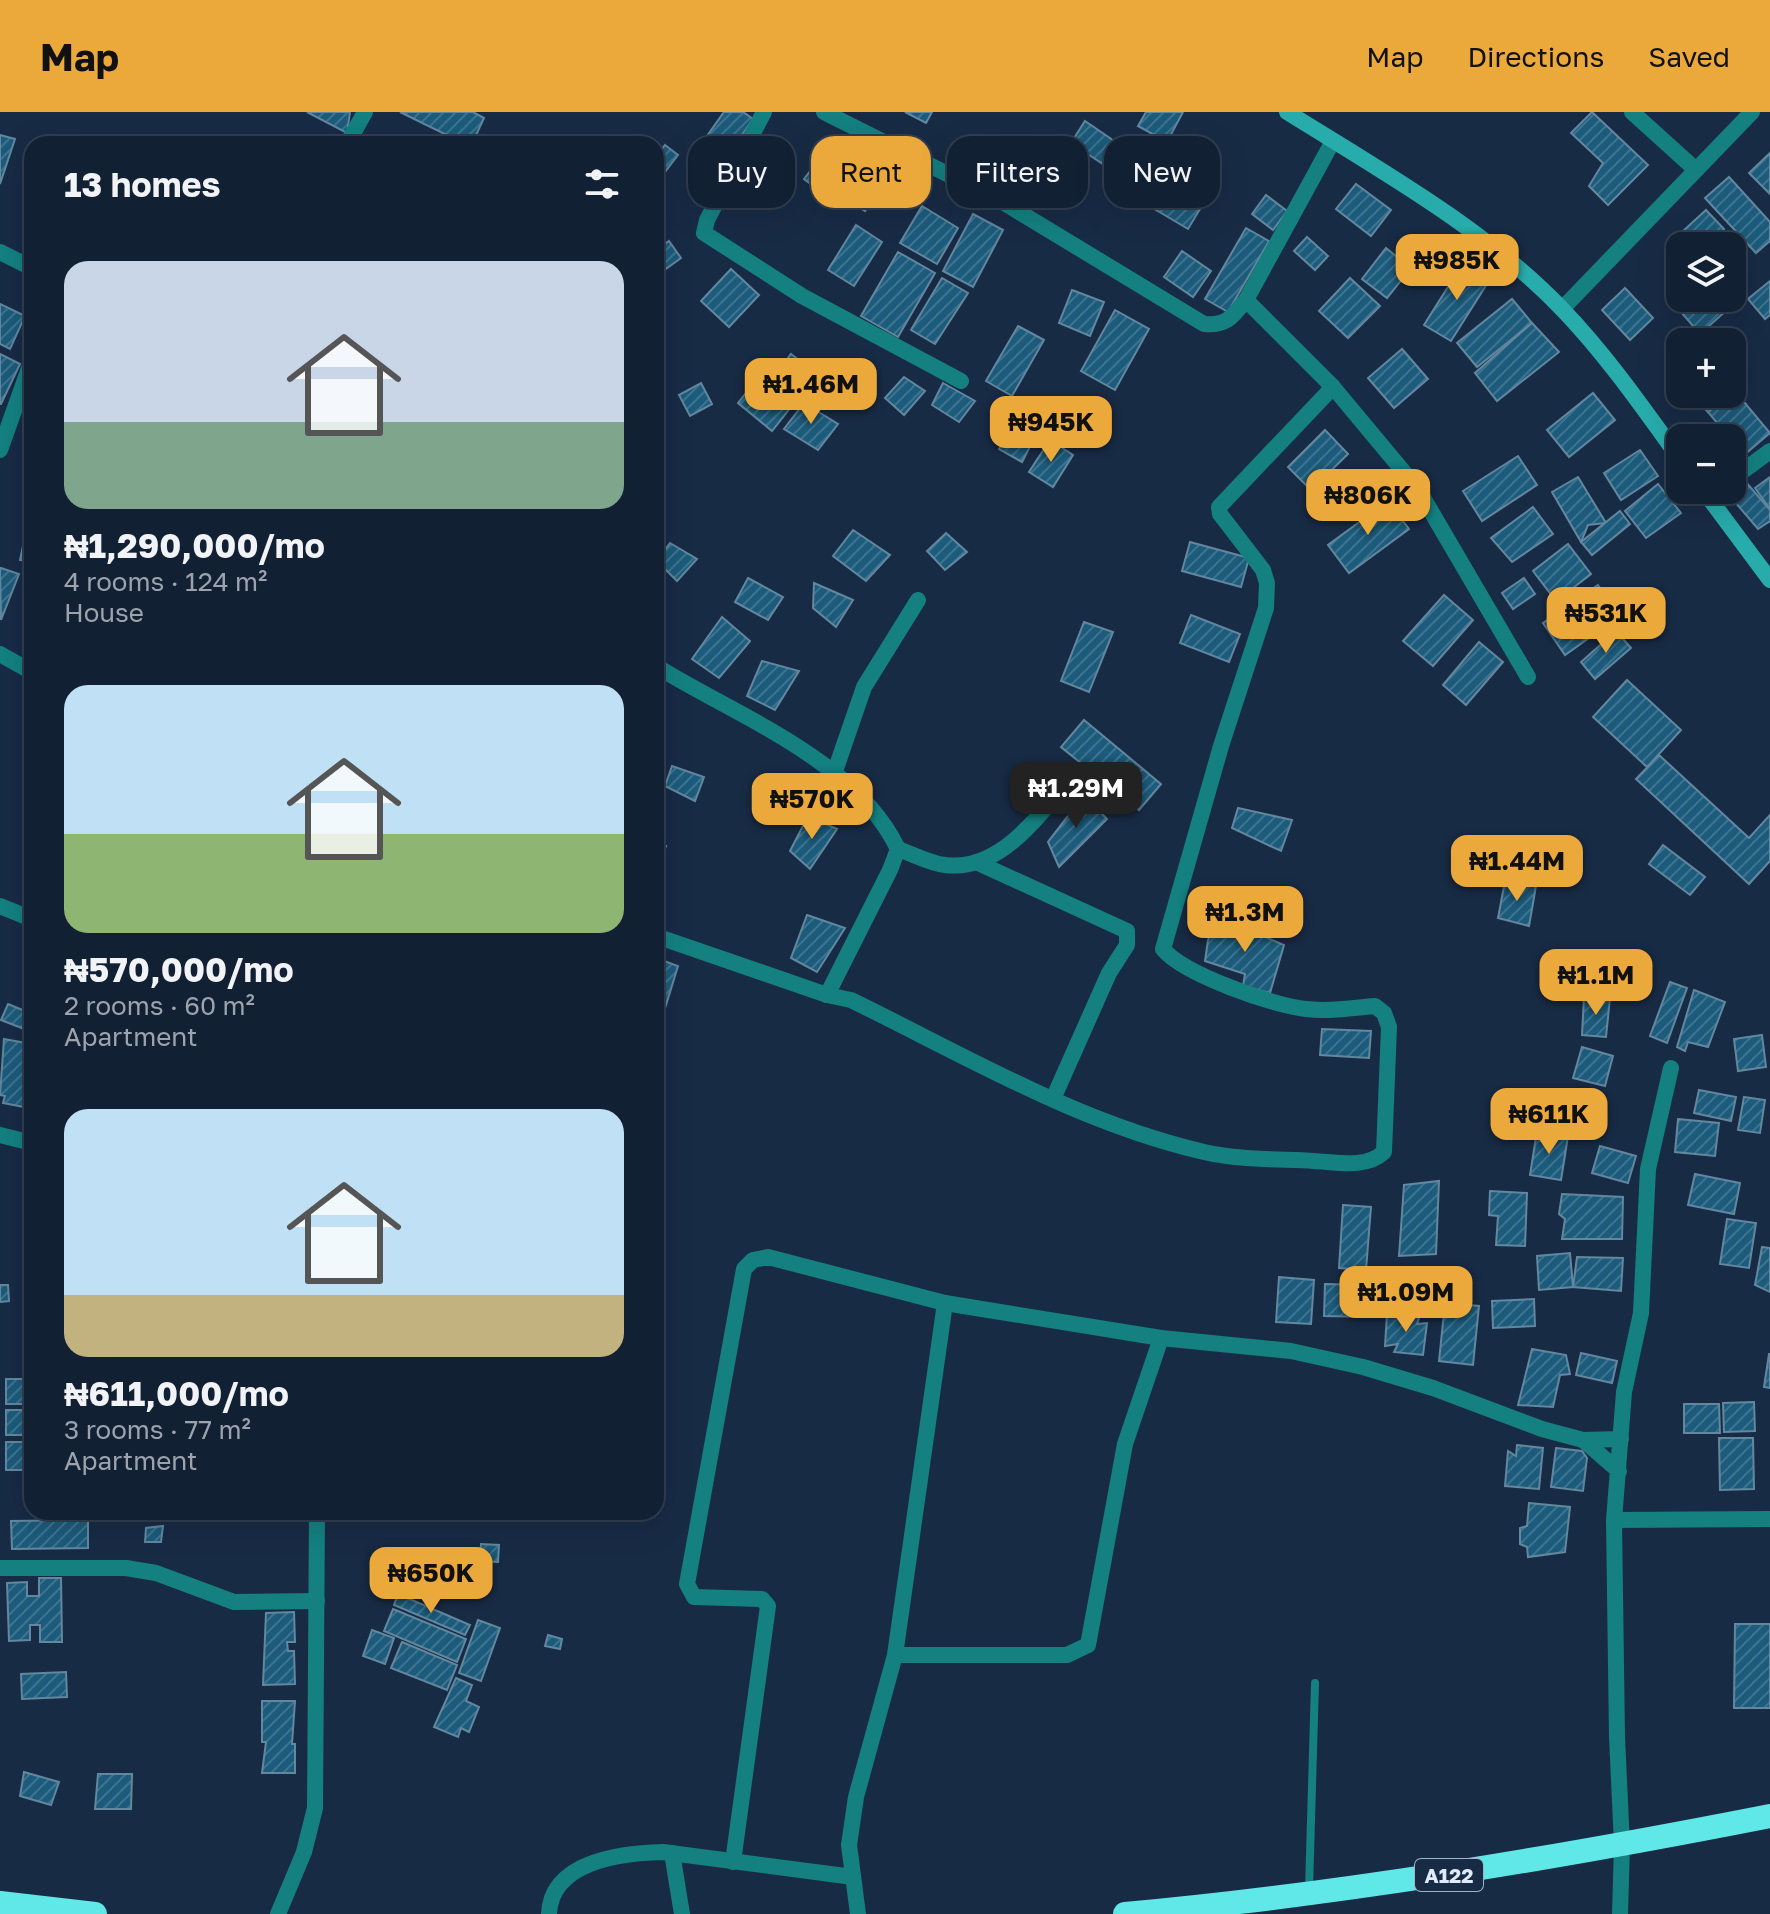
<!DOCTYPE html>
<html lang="en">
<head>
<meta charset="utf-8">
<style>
	:root { --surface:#122034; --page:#1f2d40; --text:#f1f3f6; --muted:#9ca3ac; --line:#313e4f; --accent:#eca93b }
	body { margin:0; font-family:"Golos Text",sans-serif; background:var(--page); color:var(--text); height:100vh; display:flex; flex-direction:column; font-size:30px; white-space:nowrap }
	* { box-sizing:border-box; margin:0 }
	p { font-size:26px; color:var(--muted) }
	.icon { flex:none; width:44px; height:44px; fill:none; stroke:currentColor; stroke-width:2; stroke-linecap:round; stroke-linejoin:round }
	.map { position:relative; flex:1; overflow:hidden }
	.side { position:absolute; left:24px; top:24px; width:640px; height:1384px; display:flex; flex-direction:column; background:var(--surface); border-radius:24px; box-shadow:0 8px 32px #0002,0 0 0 2px var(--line) }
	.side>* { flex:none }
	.banner { position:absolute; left:688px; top:24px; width:760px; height:72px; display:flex; gap:16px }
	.tools { position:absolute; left:1666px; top:120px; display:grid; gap:16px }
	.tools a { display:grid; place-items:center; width:80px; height:80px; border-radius:16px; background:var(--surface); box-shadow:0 8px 32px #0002,0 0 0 2px var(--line); font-size:40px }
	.price { position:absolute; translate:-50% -68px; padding:0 18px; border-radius:16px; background:var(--accent); color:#111; font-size:26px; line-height:52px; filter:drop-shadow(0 2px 4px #0008) }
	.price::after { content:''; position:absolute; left:50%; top:48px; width:24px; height:18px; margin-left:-12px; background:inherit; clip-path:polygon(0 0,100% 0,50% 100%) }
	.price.selected { background:#222; color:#fff }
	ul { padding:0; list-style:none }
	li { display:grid; align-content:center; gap:16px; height:424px; padding:0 40px }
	li span { display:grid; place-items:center; height:248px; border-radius:24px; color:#555 }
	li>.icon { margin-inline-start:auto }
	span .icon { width:144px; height:144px; fill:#fffc; stroke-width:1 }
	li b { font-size:34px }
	h2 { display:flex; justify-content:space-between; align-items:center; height:96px; padding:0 40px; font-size:34px }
	.chip { padding:0 28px; border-radius:24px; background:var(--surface); box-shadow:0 8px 32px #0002,0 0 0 2px var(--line); font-size:28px; line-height:72px }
	.chip.selected { background:var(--accent); color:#111 }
	header { display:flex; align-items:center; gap:48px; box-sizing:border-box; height:112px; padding:0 40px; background:var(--accent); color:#111 }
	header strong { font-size:38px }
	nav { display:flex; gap:44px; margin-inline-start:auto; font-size:28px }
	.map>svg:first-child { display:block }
	.building { fill:url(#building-hatch); stroke:#62879e; stroke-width:2 }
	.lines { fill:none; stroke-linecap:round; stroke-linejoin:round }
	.lane { stroke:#148080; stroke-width:8 }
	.street { stroke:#148080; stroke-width:16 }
	.secondary { stroke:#28abab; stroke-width:16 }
	.highway { stroke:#60e8e8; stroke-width:24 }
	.labels { text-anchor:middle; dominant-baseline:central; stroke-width:7; stroke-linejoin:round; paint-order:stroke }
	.shield { fill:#182b45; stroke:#a3b1c5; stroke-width:2 }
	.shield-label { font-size:20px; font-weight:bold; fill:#dfebfc }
</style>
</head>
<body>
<header>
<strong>Map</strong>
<nav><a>Map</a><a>Directions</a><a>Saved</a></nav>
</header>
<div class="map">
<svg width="1770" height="1802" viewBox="0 0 1770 1802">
	<defs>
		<pattern id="building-hatch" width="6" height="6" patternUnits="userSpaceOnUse" patternTransform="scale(2)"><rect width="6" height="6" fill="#1c5b7b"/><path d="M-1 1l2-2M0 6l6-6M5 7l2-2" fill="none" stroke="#3d738f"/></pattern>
	</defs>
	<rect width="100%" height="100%" fill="#182b45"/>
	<g class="building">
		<path d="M307,0H350L347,21Z"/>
		<path d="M400,0H473L484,6L472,32H465Z"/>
		<path d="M724,0H743L753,7L710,69L687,52Z"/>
		<path d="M905,0H932L926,11Z"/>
		<path d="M1146,0H1183L1167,30L1138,14Z"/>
		<path d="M1592,0L1648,53L1608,93L1589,74L1603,51L1571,21Z"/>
		<path d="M1085,9L1123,35L1109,56L1071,31Z"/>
		<path d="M0,23L15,27L0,72Z"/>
		<path d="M831,32L851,47L824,82L804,67Z"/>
		<path d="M665,33L678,43L662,64L656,60V45Z"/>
		<path d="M1770,41V82L1749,61Z"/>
		<path d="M866,43L891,60L865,99L839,82Z"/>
		<path d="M1729,65L1770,110V129L1756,141L1705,86Z"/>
		<path d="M1166,71L1203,92L1188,117L1151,95Z"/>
		<path d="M1356,72L1391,98L1371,124L1336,97Z"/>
		<path d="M1266,83L1287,99L1273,118L1252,102Z"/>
		<path d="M922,94L958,116L937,152L900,131Z"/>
		<path d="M1706,98L1724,117L1706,134H1695L1682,120Z"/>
		<path d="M973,102L1003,118L973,175L943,159Z"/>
		<path d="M856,113L882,130L854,174L828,158Z"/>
		<path d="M1246,116L1269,129L1228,200L1205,187Z"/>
		<path d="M1307,125L1328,144L1315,158L1294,139Z"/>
		<path d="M669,129L681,146L656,164V138Z"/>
		<path d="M1386,136L1411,156L1387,186L1362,167Z"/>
		<path d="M1182,139L1211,159L1193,185L1164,165Z"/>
		<path d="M898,140L935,161L898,225L861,204Z"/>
		<path d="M1463,151L1490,167L1451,229L1424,213Z"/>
		<path d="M731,157L759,183L729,215L701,189Z"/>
		<path d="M942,166L968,181L935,232L911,218Z"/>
		<path d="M1350,166L1380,194L1348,226L1319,199Z"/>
		<path d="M1770,169V203L1765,207L1748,187Z"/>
		<path d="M1625,176L1653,206L1630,228L1602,198Z"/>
		<path d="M1072,178L1104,190L1090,224L1059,211Z"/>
		<path d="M1697,186H1717L1727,198L1700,222L1681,200Z"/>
		<path d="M1512,187L1532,211L1477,255L1457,231Z"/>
		<path d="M0,192L25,204L10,237L0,232Z"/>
		<path d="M1115,198L1149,217L1115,278L1081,259Z"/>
		<path d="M1532,211L1559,240L1497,289L1475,261Z"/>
		<path d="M1018,214L1044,228L1012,284L986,269Z"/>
		<path d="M1402,237L1428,267L1394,296L1368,266Z"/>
		<path d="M0,242L20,252L1,292H0Z"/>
		<path d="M791,242L816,261L799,282L775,263Z"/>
		<path d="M1680,246V270L1667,256Z"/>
		<path d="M904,265L925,279L904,303L885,286Z"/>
		<path d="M757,267L791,295L772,319L738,291Z"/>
		<path d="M701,271L712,292L690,304L679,283Z"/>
		<path d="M943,271L975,289L959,310L932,293Z"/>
		<path d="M1734,278L1770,321L1744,343L1708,300Z"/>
		<path d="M1593,281L1615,308L1569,345L1547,318Z"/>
		<path d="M1691,282H1729L1708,300Z"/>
		<path d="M804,291L838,312L818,338L784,317Z"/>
		<path d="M1013,311L1036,323L1022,350L999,337Z"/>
		<path d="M1325,318L1348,342L1311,378L1288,355Z"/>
		<path d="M1050,328L1073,343L1053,375L1029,360Z"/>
		<path d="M1640,338L1658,364L1621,388L1604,361Z"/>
		<path d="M1518,344L1537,373L1482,409L1463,379Z"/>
		<path d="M1578,365L1606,411L1588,413L1581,430L1552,380Z"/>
		<path d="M1770,365V397L1755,376Z"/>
		<path d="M1745,369L1770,398V409L1758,417L1729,383Z"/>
		<path d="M1658,372L1681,401L1646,426L1625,399Z"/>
		<path d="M1388,389L1409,417L1349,461L1328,433Z"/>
		<path d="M1533,395L1553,422L1512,450L1491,426Z"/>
		<path d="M1620,399L1630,412L1592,443L1581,430Z"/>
		<path d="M853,418L890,443L866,469L833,444Z"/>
		<path d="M26,420L32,421V450L20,448Z"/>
		<path d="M946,421L967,440L945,458L927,439Z"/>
		<path d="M1190,430L1249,446L1241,475L1182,459Z"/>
		<path d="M670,431L697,447L677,469L657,449Z"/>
		<path d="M1568,432L1591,462L1556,489L1533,459Z"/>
		<path d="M1,456L19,462L1,508L0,459Z"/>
		<path d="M748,466L783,485L768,508L735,490Z"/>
		<path d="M1524,466L1535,482L1513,497L1502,481Z"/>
		<path d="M814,471L853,488L836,515L813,496Z"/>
		<path d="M1598,473L1620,504L1565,543L1543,511Z"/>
		<path d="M1444,483L1473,508L1433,554L1403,529Z"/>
		<path d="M1191,503L1240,522L1229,550L1180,531Z"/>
		<path d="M722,505L750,529L719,566L692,547Z"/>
		<path d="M1084,510L1113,520L1089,580L1061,569Z"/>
		<path d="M1616,519L1631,536L1595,567L1581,550Z"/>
		<path d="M1479,530L1503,550L1466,593L1443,573Z"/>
		<path d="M762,549L799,559L775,598L747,584Z"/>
		<path d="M1627,568L1681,618L1647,655L1593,605Z"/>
		<path d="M29,602H32V654H30Z"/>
		<path d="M1084,608L1161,672L1139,698L1061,635Z"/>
		<path d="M1659,643L1749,726L1770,703V749L1749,772L1636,667Z"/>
		<path d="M672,654L704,665L695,689L665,674Z"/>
		<path d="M1084,683L1107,707L1059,755L1048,730Z"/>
		<path d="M1238,696L1292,708L1281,739L1232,716Z"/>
		<path d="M808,704L837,717L810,757L790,739Z"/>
		<path d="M656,732L666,734L656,760Z"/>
		<path d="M1663,733L1705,765L1690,783L1649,752Z"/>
		<path d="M1505,769L1536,774L1529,814L1498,806Z"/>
		<path d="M807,803L845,816L817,860L791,846Z"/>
		<path d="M1218,805L1284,833L1270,881L1243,874L1245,862L1205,849L1208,828Z"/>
		<path d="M656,846L678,854L659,916L656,914Z"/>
		<path d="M1670,870L1687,876L1667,931L1650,924Z"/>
		<path d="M1694,878L1725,890L1708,935L1688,930L1685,939L1677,935Z"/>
		<path d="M1584,885L1610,886L1606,925L1582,923Z"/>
		<path d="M8,892L32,902V920L1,908Z"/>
		<path d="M1322,917L1371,919L1369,946L1320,943Z"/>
		<path d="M1762,923L1766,955L1738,959L1734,927Z"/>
		<path d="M4,927L32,932V957L24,995L3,991L5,984L0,983Z"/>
		<path d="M1582,935L1613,944L1605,974L1573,966Z"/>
		<path d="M1699,978L1736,985L1731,1009L1694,1001Z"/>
		<path d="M1744,985L1765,988L1760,1021L1738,1018Z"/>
		<path d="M1678,1007L1719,1011L1715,1044L1675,1040Z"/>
		<path d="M1537,1019L1568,1024L1561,1068L1530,1063Z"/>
		<path d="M1600,1034L1636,1044L1628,1071L1592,1061Z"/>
		<path d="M1695,1062L1740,1071L1734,1102L1688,1093Z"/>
		<path d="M27,1069H32V1137H29Z"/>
		<path d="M1439,1069L1436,1142L1399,1144L1404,1073Z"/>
		<path d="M1490,1079L1527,1081L1525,1134L1496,1133L1498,1104L1489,1103Z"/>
		<path d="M1562,1082L1623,1085L1622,1127H1562L1565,1107L1559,1102Z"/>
		<path d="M1343,1093L1371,1095L1366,1158L1339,1156Z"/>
		<path d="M1727,1107L1756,1111L1749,1156L1720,1152Z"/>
		<path d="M1762,1135L1770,1136V1180L1755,1173Z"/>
		<path d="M1570,1141L1573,1175L1539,1178L1537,1144Z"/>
		<path d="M1577,1145L1623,1146L1621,1179L1573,1175Z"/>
		<path d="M1279,1165L1314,1168L1311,1212L1276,1210Z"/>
		<path d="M1325,1172L1372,1173L1371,1205L1324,1204Z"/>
		<path d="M0,1173H8L9,1189L0,1190Z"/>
		<path d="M1534,1187L1535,1214L1493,1216L1492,1189Z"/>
		<path d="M1445,1191L1479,1194L1473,1253L1439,1249Z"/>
		<path d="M1387,1202L1420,1203L1417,1212L1427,1211L1423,1243L1394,1240L1398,1232L1385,1234Z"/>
		<path d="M1532,1237L1566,1243L1570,1262L1560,1263L1553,1295L1518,1293Z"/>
		<path d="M1581,1241L1617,1249L1612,1271L1576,1263Z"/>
		<path d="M1769,1242H1770V1276L1764,1275Z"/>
		<rect x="6" y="1267" width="26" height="25"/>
		<path d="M1754,1290L1755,1319L1724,1320L1723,1291Z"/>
		<path d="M1684,1292H1719L1720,1321H1684Z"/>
		<rect x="6" y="1298" width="26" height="25"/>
		<path d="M1719,1326H1753L1754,1377L1720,1378Z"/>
		<rect x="6" y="1330" width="26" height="28"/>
		<path d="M1517,1333L1543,1336L1539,1377L1505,1374L1508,1339L1516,1344Z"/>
		<path d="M1556,1336L1582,1339L1587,1346L1583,1379L1551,1375Z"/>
		<path d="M1529,1391L1570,1395L1565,1440L1528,1445L1527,1435L1520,1432V1416L1527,1414Z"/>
		<path d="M88,1408V1436L12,1437L11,1409Z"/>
		<path d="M163,1414L161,1430H145L146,1416Z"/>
		<path d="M481,1432L499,1433L498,1450L480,1449Z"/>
		<path d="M39,1466H61L62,1530H40V1513H30V1528L9,1529L7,1471L27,1470V1484H39Z"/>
		<path d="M398,1482L470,1513L465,1523L394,1493Z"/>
		<path d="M393,1497L466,1527L457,1550L384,1519Z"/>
		<path d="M294,1500L295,1530H287L288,1539H294L295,1572L263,1573L266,1501Z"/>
		<path d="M478,1508L500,1516L481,1569L459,1561Z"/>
		<path d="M1735,1512H1770V1596H1734Z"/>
		<path d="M372,1518L394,1526L385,1552L363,1544Z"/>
		<path d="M548,1523L562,1527L560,1537L545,1534Z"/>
		<path d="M402,1530L457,1553L447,1578L391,1556Z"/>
		<path d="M66,1560L67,1585L22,1587L21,1562Z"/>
		<path d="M456,1566L472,1573L466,1589L479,1595L469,1620L461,1616L458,1625L434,1615Z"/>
		<path d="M262,1589H295L292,1632H295V1661H262L266,1630H262Z"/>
		<path d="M24,1660L59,1670L51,1693L20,1684Z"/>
		<path d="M98,1662H132L131,1697H95Z"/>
	</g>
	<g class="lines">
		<path class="lane" d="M1309,1777L1315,1571"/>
		<g class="street">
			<path d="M764,0L707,108L704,121L802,184L961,269"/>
			<path d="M824,0L1001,89L1204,212C1227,214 1233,204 1246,188L1333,29"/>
			<path d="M1632,0L1696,58"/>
			<path d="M347,32L365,0"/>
			<path d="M0,140L32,156"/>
			<path d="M1246,188L1333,275L1418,377L1528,565"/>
			<path d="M1562,197L1752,0"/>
			<path d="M0,338L32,248"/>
			<path d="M1732,367L1770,339"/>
			<path d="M0,542L32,560"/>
			<path d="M656,554C736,604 855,647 898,737L890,758L827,883"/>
			<path d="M834,662L864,575L918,488"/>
			<path d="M898,737C913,742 929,751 945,753C998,760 1038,706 1067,669"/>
			<path d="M976,750L1127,819V833L1109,861L1053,987"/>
			<path d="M0,794L32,807"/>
			<path d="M656,824L827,883L851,888C966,944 1078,1011 1204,1040C1238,1048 1278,1047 1314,1049C1336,1050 1366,1057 1384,1040L1389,915L1384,901L1375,894C1352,896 1329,900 1306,897C1274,894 1183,862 1163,837L1221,634L1266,496L1267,471L1263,458L1220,402L1219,395L1333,275"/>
			<path d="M0,1023L32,1031"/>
			<path d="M1583,1328L1619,1359"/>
			<path d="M1614,1408L1770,1407"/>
			<path d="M0,1456H126L156,1461L234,1490L317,1489"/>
			<path d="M895,1543H1067L1088,1533L1125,1332L1161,1226"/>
			<path d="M672,1741L682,1802"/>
			<path d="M733,1750L768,1494L762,1487L694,1485L687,1472L744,1157L753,1148L768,1145L945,1191L1161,1226L1291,1239L1363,1255L1433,1276L1542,1317L1583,1328L1621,1327"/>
			<path d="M278,1802L304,1740L315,1696L317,1400"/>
			<path d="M549,1802C551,1749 622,1741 663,1740L853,1765"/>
			<path d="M858,1802L849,1733L856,1685L895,1543L945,1191"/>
			<path d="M1620,1802L1622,1733L1617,1625L1614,1408L1624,1280L1641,1201L1648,1057L1671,956"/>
		</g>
		<g class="secondary">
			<path d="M1287,0C1380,58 1487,118 1563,198C1607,244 1643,296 1680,347"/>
			<path d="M1703,378L1770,468"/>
		</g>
		<g class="highway">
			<path d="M0,1791L95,1802"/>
			<path d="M1125,1802C1342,1782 1556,1746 1770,1704"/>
		</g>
	</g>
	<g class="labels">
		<rect class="shield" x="1415" y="1747" width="68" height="32" rx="6"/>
		<g class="shield-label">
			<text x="1449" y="1763">A122</text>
		</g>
	</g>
</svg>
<div class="tools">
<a><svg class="icon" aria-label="layers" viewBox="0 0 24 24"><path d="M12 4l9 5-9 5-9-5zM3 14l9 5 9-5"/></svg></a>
<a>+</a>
<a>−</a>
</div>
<b class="price" style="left:1457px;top:190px">₦985K</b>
<b class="price" style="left:811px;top:314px">₦1.46M</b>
<b class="price" style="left:1051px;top:352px">₦945K</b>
<b class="price" style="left:1368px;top:425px">₦806K</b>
<b class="price" style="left:1606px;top:543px">₦531K</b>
<b class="price selected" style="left:1076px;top:718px">₦1.29M</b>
<b class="price" style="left:812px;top:729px">₦570K</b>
<b class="price" style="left:1517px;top:791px">₦1.44M</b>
<b class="price" style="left:1245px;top:842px">₦1.3M</b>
<b class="price" style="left:1596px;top:905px">₦1.1M</b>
<b class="price" style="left:1549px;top:1044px">₦611K</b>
<b class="price" style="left:1406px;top:1222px">₦1.09M</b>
<b class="price" style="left:431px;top:1503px">₦650K</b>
<div class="banner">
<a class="chip">Buy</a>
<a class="chip selected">Rent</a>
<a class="chip">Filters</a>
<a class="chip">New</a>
</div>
<section class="side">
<h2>13 homes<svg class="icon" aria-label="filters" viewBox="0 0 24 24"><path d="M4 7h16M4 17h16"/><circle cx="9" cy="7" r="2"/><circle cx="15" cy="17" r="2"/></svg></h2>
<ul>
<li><span style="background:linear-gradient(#c9d6e8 65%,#7fa58c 0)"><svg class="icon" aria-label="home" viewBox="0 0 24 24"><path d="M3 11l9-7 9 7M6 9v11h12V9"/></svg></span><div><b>₦1,290,000/mo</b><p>4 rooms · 124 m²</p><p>House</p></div></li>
<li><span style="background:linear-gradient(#bfe0f5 60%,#8fb573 0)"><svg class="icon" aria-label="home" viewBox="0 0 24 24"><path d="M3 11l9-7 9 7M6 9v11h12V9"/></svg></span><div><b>₦570,000/mo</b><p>2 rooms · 60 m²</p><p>Apartment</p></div></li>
<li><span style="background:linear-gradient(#bfe0f5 75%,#c2b280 0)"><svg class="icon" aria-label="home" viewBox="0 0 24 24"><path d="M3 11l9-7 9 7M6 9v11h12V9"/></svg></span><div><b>₦611,000/mo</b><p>3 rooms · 77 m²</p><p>Apartment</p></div></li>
</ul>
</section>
</div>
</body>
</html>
